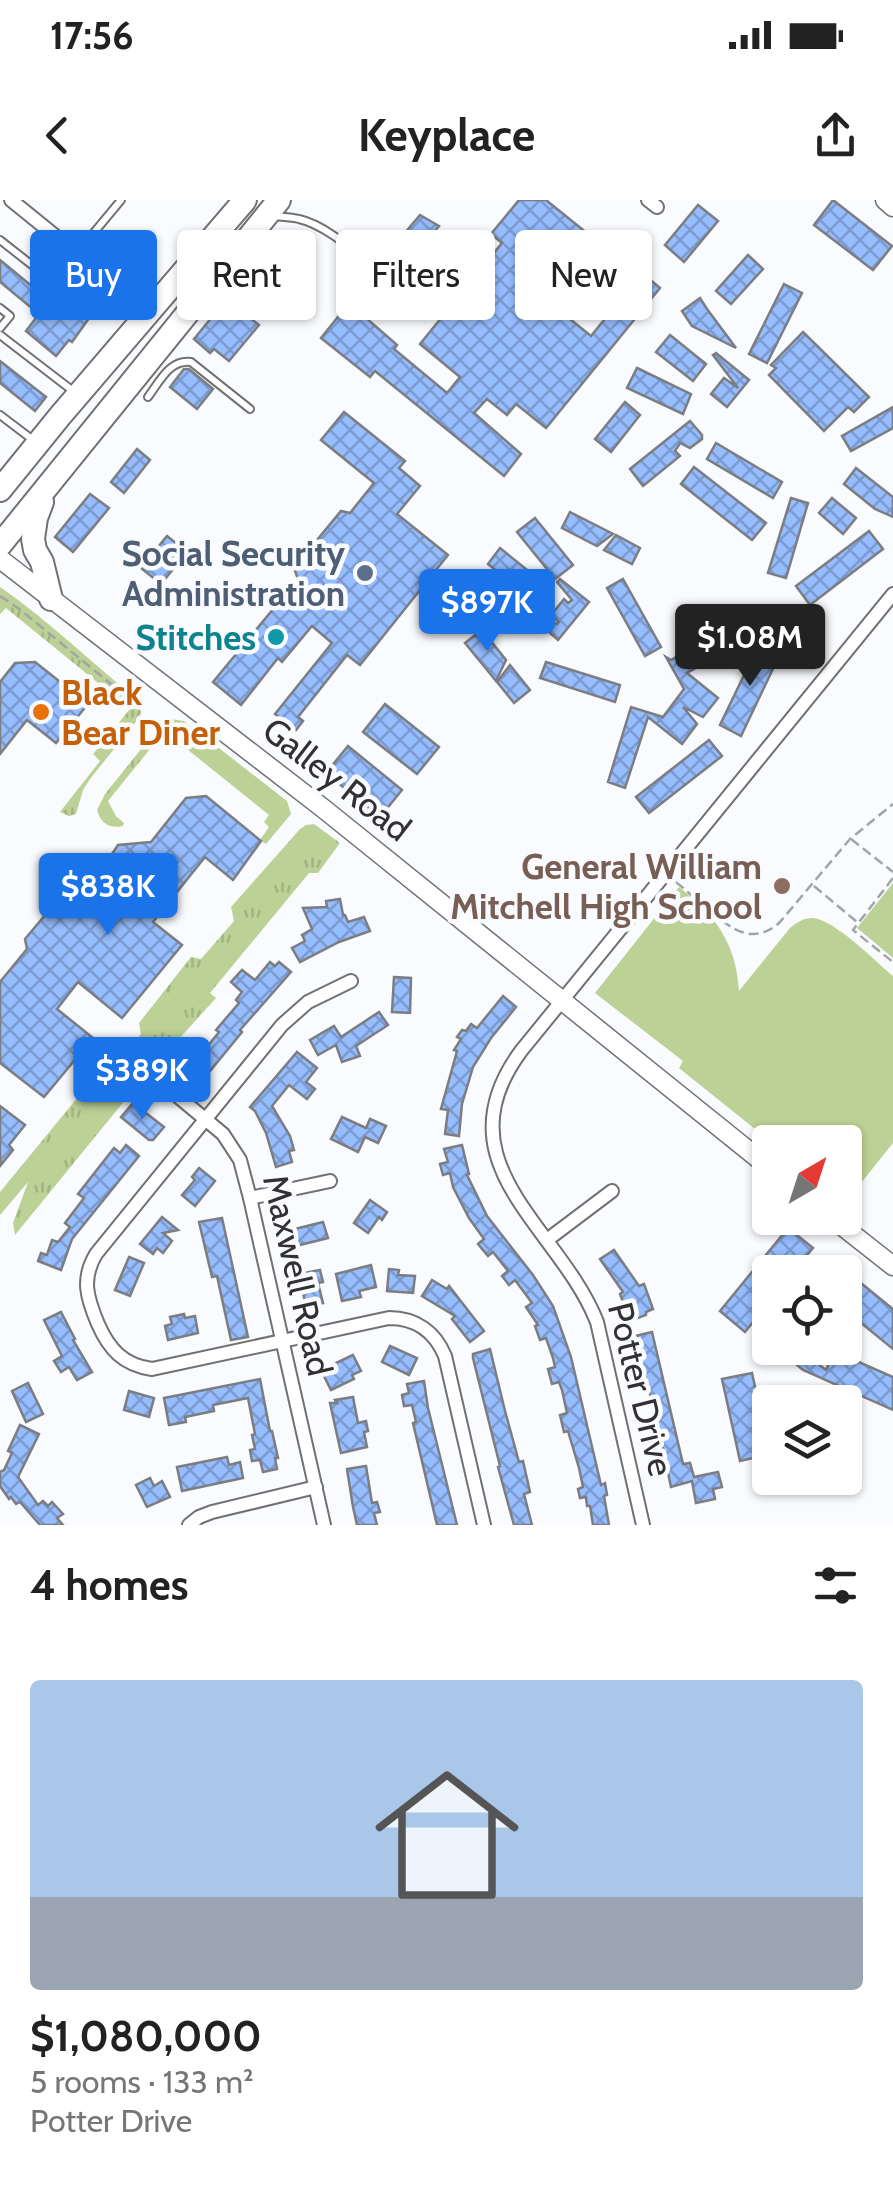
<!DOCTYPE html>
<html lang="en">
<head>
<meta charset="utf-8">
<style>
	:root { --surface:#fff; --page:#f2f2f2; --text:#222; --muted:#767676; --accent:#1a73e8 }
	body { margin:0; font-family:Cabin,sans-serif; background:var(--page); color:var(--text); height:100vh; display:flex; flex-direction:column; font-size:38px; white-space:nowrap }
	* { box-sizing:border-box; margin:0 }
	p { font-size:32px; color:var(--muted) }
	.icon { flex:none; width:55px; height:55px; fill:none; stroke:currentColor; stroke-width:2; stroke-linecap:round; stroke-linejoin:round }
	.map { position:relative; height:1325px; overflow:hidden }
	.panel { display:flex; flex-direction:column; background:var(--surface); flex:1 }
	.panel>* { flex:none }
	.banner { position:absolute; left:30px; top:30px; width:835px; height:90px; display:flex; gap:20px }
	.needle { width:65px; rotate:39deg }
	.buttons { position:absolute; left:752px; top:925px; display:grid; gap:20px }
	.buttons a { display:grid; place-items:center; width:110px; height:110px; border-radius:10px; background:var(--surface); box-shadow:0 2px 8px #0004; font-size:50px }
	.price { position:absolute; translate:-50% -85px; padding:0 22px; border-radius:10px; background:var(--accent); color:#fff; font-size:32px; line-height:65px; filter:drop-shadow(0 2px 5px #0008) }
	.price::after { content:''; position:absolute; left:50%; top:60px; width:30px; height:22px; margin-left:-15px; background:inherit; clip-path:polygon(0 0,100% 0,50% 100%) }
	.price.active { background:#222; color:#fff }
	ul { padding:0; list-style:none }
	li { display:grid; align-content:center; gap:20px; height:530px; padding:0 30px }
	li span { display:grid; place-items:center; height:310px; border-radius:10px; color:#555 }
	li>.icon { margin-inline-start:auto }
	span .icon { width:180px; height:180px; fill:#fffc; stroke-width:1 }
	li b { font-size:42px }
	h2 { display:flex; justify-content:space-between; align-items:center; height:120px; padding:0 30px; font-size:42px }
	.chip { padding:0 35px; border-radius:10px; background:var(--surface); box-shadow:0 2px 8px #0004; font-size:35px; line-height:90px }
	.chip.active { background:var(--accent); color:#fff }
	.status { display:flex; justify-content:space-between; align-items:center; height:70px; padding:0 50px; background:var(--surface); direction:ltr }
	.status svg { height:28px; fill:currentColor }
	header { display:flex; justify-content:space-between; align-items:center; height:130px; padding:0 30px; background:var(--surface); font-size:45px; font-weight:700 }
	.map>svg:first-child { display:block }
	.grass { fill:url(#grass-tufts) }
	.park { fill:#bcd195 }
	.building { fill:url(#building-cross-hatch); stroke:#7c7d80; stroke-width:2.5 }
	.lines { fill:none; stroke-linecap:round; stroke-linejoin:round }
	.lane-casing { stroke:#6f7173; stroke-width:10 }
	.street-casing { stroke:#6f7173; stroke-width:16 }
	.secondary-casing { stroke:#6f7173; stroke-width:21 }
	.highway-casing { stroke:#6f7173; stroke-width:26 }
	.path { stroke:#a3a4a6; stroke-width:2.5; stroke-dasharray:10 5; stroke-linecap:butt }
	.lane { stroke:#fff; stroke-width:6 }
	.street { stroke:#fff; stroke-width:12 }
	.secondary { stroke:#fff; stroke-width:18 }
	.highway { stroke:#fff; stroke-width:22 }
	.service-dot { fill:#5c6f8a; stroke:#f9fbfe; stroke-width:4 }
	.culture-dot { fill:#0f9aa8; stroke:#f9fbfe; stroke-width:4 }
	.food-dot { fill:#e8710a; stroke:#f9fbfe; stroke-width:4 }
	.education-dot { fill:#8d6e63; stroke:#f9fbfe; stroke-width:4 }
	.labels { text-anchor:middle; dominant-baseline:central; stroke-width:9; stroke-linejoin:round; paint-order:stroke }
	.service-label { font-size:35px; font-weight:bold; fill:#4e5e75; stroke:#f9fbfe; text-anchor:end }
	.culture-label { font-size:35px; font-weight:bold; fill:#0d838f; stroke:#f9fbfe; text-anchor:end }
	.food-label { font-size:35px; font-weight:bold; fill:#c56008; stroke:#f9fbfe; text-anchor:start }
	.street-label { font-size:35px; fill:#313133; stroke:#f9fbfe }
	.education-label { font-size:35px; font-weight:bold; fill:#785e54; stroke:#f9fbfe; text-anchor:end }
</style>
</head>
<body>
<div class="status"><b>17:56</b><svg viewBox="0 0 49 12"><path d="M0 12V9h3v3zM5 12V6h3v6zM10 12V3h3v9zM15 12V0h3v12zM26 1h20v11H26zM47 4h2v5h-2z"/></svg></div>
<header><svg class="icon" aria-label="back" viewBox="0 0 24 24"><path d="M15 5l-7 7 7 7"/></svg>Keyplace<svg class="icon" aria-label="share" viewBox="0 0 24 24"><path d="M12 15V3M7 8l5-5 5 5M5 13v7h14v-7"/></svg></header>
<div class="map">
<svg width="893" height="1325" viewBox="0 0 893 1325">
	<defs>
		<pattern id="grass-tufts" width="24" height="20" patternUnits="userSpaceOnUse" patternTransform="scale(2.5)"><rect width="24" height="20" fill="#bcd195"/><path d="M3 7l-1-3M5 7V3M7 7l1-3M15 17l-1-3M17 17v-4M19 17l1-3" fill="none" stroke="#a2b481"/></pattern>
		<pattern id="building-cross-hatch" width="8" height="8" patternUnits="userSpaceOnUse" patternTransform="scale(2.5)"><rect width="8" height="8" fill="#96bdff"/><path d="M0 0l8 8M0 8l8-8" fill="none" stroke="#7b9acf"/></pattern>
	</defs>
	<rect width="100%" height="100%" fill="#f9fbfe"/>
	<g class="grass">
		<path d="M0,387C49,421 92,463 139,501L141,513L138,519L90,579L83,590L76,614L69,616L60,612L100,561L93,554L130,509L6,408L0,414Z"/>
		<path d="M170,519L184,521L287,601L291,614L266,644L260,640L269,627L264,622L269,615L172,537L166,545L158,539L108,601L116,616L124,623L123,626C110,629 101,624 97,610L105,594L162,523Z"/>
		<path d="M314,624L340,643L318,673H309L210,793L216,798L139,883L15,1035L13,1023L28,982L0,1015V992L101,869L117,863L141,834L139,823L191,757L201,759L234,721L231,707L300,629L306,625Z"/>
	</g>
	<g class="park">
		<path d="M893,683V758L857,728Z"/>
		<path d="M679,687C716,716 736,743 739,791L790,728C796,723 803,718 812,718C833,718 876,762 893,776V943L845,1003V942H771L679,868L683,861L595,793Z"/>
	</g>
	<g class="building">
		<path d="M519,0H546L619,59L570,119L591,136L642,73L660,88L546,228L516,204L507,215L487,199L474,213L521,254L504,276L375,171L370,177L321,138L349,103L397,145L394,149L447,193L460,177L420,144L502,43L491,34Z"/>
		<path d="M833,0L892,46L873,70L814,25Z"/>
		<path d="M698,5L718,21L684,62L665,45Z"/>
		<path d="M420,15L439,26L418,51L407,42L409,40L403,35Z"/>
		<path d="M748,55L763,69L731,104L716,91Z"/>
		<path d="M0,60L50,101L65,81L97,107L72,142L69,140L56,156L26,131L39,114L0,82Z"/>
		<path d="M784,84L802,93L767,163L749,154Z"/>
		<path d="M700,98L707,109L736,148L692,126L682,111Z"/>
		<path d="M225,101L231,103L259,125L229,161L214,149L210,153L194,139Z"/>
		<path d="M803,132L869,197L854,212L848,207L824,231L769,175L776,168L771,165Z"/>
		<path d="M670,135L706,164L693,181L656,152Z"/>
		<path d="M716,153L749,180L727,207L711,194L724,178L738,188L713,155Z"/>
		<path d="M0,161L46,197L35,211L0,183Z"/>
		<path d="M637,168L691,194L683,214L627,188Z"/>
		<path d="M184,169H189L213,189L197,209L170,187Z"/>
		<path d="M625,202L640,215L611,252L595,239Z"/>
		<path d="M893,207V228L851,251L842,236Z"/>
		<path d="M344,212L405,261L399,268L420,286L397,314L448,355L360,465L347,455L298,517L303,521L296,530L275,514L332,443L312,426L282,462L278,458L241,505L213,482L298,379L294,368L341,311L350,313L374,283L321,240Z"/>
		<path d="M690,221L702,235V239L690,248L680,243L675,251L680,256L643,286L630,269Z"/>
		<path d="M716,243L782,282L773,298L707,259Z"/>
		<path d="M137,249L150,260L124,293L111,282Z"/>
		<path d="M694,267L766,323L752,340L681,284Z"/>
		<path d="M856,268L893,297V317L875,309L844,284Z"/>
		<path d="M90,294L109,308L73,352L55,337Z"/>
		<path d="M791,298L808,303L786,378L768,373Z"/>
		<path d="M832,298L856,318L843,334L819,313Z"/>
		<path d="M570,312L613,334L597,346L562,328Z"/>
		<path d="M535,318L573,365L555,379L517,332Z"/>
		<path d="M869,331L883,349L810,405L796,386Z"/>
		<path d="M616,335L640,348L632,364L604,350Z"/>
		<path d="M167,336L187,352L161,384L141,368Z"/>
		<path d="M500,348L537,378L524,393L488,364Z"/>
		<path d="M560,379L589,402L558,440L542,426L548,419L557,424L559,422L551,415L564,399L568,403L572,400L557,382Z"/>
		<path d="M623,379L661,447L645,456L607,388Z"/>
		<path d="M473,384L529,411L520,430L463,404Z"/>
		<path d="M738,422L747,439L687,473L718,498L703,517L683,507L697,524L682,544L648,517L625,588L608,582L631,507L663,517L684,489L666,457L671,460Z"/>
		<path d="M482,430L506,460L496,481L465,443Z"/>
		<path d="M760,442L781,452L741,536L720,525Z"/>
		<path d="M35,462L88,504L56,543L27,520L0,554V482L15,463Z"/>
		<path d="M546,462L620,485L615,502L540,478Z"/>
		<path d="M510,465L530,490L514,503L497,482Z"/>
		<path d="M385,504L439,547L417,574L363,532Z"/>
		<path d="M709,540L722,556L649,613L636,597Z"/>
		<path d="M348,546L402,590L380,617L326,573Z"/>
		<path d="M206,596L261,641L233,680L205,657L153,722L182,745L122,818L78,782L57,809L93,838L44,897L0,863V782L27,749L25,739L46,714L70,713L67,687L88,662L108,660L118,645L151,642L186,598Z"/>
		<path d="M340,699L343,715H345L348,722L364,717L370,731L339,742L300,762L292,748L305,741L302,735L312,729L303,708L327,707L326,701Z"/>
		<path d="M270,762L275,766L279,762L291,772L240,830L242,832L201,882L189,872L195,864L191,860L200,849L203,852L219,832L216,830L239,803L236,800L242,792L231,782L242,770L255,780Z"/>
		<path d="M394,777L411,778L410,813L392,812Z"/>
		<path d="M503,796L516,807L491,838L473,867L462,904L459,936L445,934L448,910L441,909L457,851L454,850L461,839L457,837L462,830L466,831L471,824L477,828Z"/>
		<path d="M379,812L388,825L356,846L360,856L342,862L336,845L318,855L310,840L334,826L341,837Z"/>
		<path d="M297,852L317,868L306,882L315,889L307,899L289,885L272,906L290,936L294,950L289,951L292,962L276,967L266,933L255,911L250,907Z"/>
		<path d="M133,903L164,927L153,940H149L121,917Z"/>
		<path d="M0,906L25,925L9,945L13,950L0,966Z"/>
		<path d="M342,917L366,928L370,919L386,926L378,943L365,937L358,952L331,939Z"/>
		<path d="M126,945L139,956L72,1039L61,1070L38,1061L41,1053L47,1055L52,1040L58,1042L70,1027L65,1023L84,998L78,994L114,948L120,953Z"/>
		<path d="M462,945L469,974L467,975L487,1016L533,1075L553,1106L571,1157L601,1285L605,1283L607,1295L604,1296L609,1325H593L590,1306H587L586,1297L580,1298L578,1289L583,1287L579,1268L568,1231L564,1232L560,1215L567,1213L562,1190L559,1182L552,1184L548,1169L555,1167L553,1158L546,1138L540,1140L535,1126L538,1125L526,1107L532,1103L515,1080L509,1085L502,1076L508,1071L493,1052L488,1056L478,1044L484,1039L469,1018L453,987L450,973L443,975L440,964L448,962L444,949Z"/>
		<path d="M199,968L215,981L195,1006L182,995L195,980L192,977Z"/>
		<path d="M370,1000L387,1012L382,1020L379,1017L368,1033L354,1023Z"/>
		<path d="M162,1017L178,1030L163,1033L172,1041L163,1053L157,1048L153,1054L140,1044Z"/>
		<path d="M222,1018L248,1137L231,1140L217,1076L212,1077L199,1022Z"/>
		<path d="M323,1022L328,1038L296,1046L291,1030Z"/>
		<path d="M788,1028L813,1048L793,1072H770V1101L745,1132L720,1111Z"/>
		<path d="M614,1050L639,1086L644,1084L653,1109L646,1112V1115L630,1121L620,1094L623,1092L600,1059Z"/>
		<path d="M129,1057L144,1063L130,1096L115,1090Z"/>
		<path d="M371,1065L376,1087L359,1091L361,1097L342,1101L336,1074Z"/>
		<path d="M389,1069L399,1070L398,1075L415,1076L413,1093L387,1091Z"/>
		<path d="M320,1070L323,1082L318,1083L323,1103L306,1107L299,1074Z"/>
		<path d="M851,1075L893,1109V1149L845,1110V1082Z"/>
		<path d="M432,1080L447,1089L449,1086L484,1131L470,1142L452,1119L455,1116L422,1096Z"/>
		<path d="M61,1112L75,1139L73,1140L92,1172L77,1180L69,1167L61,1172L54,1161L62,1156L44,1120Z"/>
		<path d="M184,1114L185,1118L195,1116L198,1133L168,1140L165,1126L172,1124L170,1117Z"/>
		<path d="M652,1132L683,1264L690,1263L694,1277L718,1272L722,1287L713,1289L715,1299L696,1303L692,1281L671,1287L656,1216L635,1140V1136Z"/>
		<path d="M390,1146L417,1158L409,1175L382,1162Z"/>
		<path d="M490,1149L505,1211L519,1262L523,1261L530,1292L524,1294L532,1325H514L498,1267L500,1266L473,1158V1154Z"/>
		<path d="M799,1149L826,1170L834,1151L893,1177V1210L803,1170L791,1160Z"/>
		<path d="M353,1155L361,1171L352,1175L354,1179L331,1190L321,1170Z"/>
		<path d="M752,1173L770,1254L740,1261L722,1179Z"/>
		<path d="M260,1179L270,1231H272L278,1258H275L277,1269L263,1272L260,1260L252,1261L250,1250L255,1249L252,1235L255,1234L248,1198L213,1205L214,1211L185,1217L186,1222L169,1225L164,1198Z"/>
		<path d="M424,1181L428,1208L457,1325H437L413,1223L416,1222L412,1205L404,1206L402,1195L409,1193L407,1184Z"/>
		<path d="M28,1183L43,1214L26,1222L12,1191Z"/>
		<path d="M129,1191L154,1198L149,1217L124,1210Z"/>
		<path d="M353,1197L358,1223L366,1221L368,1231L364,1232L367,1247L341,1253L330,1203H337L335,1200Z"/>
		<path d="M20,1225L39,1234L18,1277L38,1305L43,1301L48,1306L52,1302L63,1314L57,1318L63,1325H40L20,1302L16,1304L11,1297L9,1299L0,1286V1272L4,1270L12,1253L8,1251Z"/>
		<path d="M227,1257L229,1265L240,1262L243,1278L182,1291L177,1267Z"/>
		<path d="M366,1266L372,1303L377,1302L380,1312L374,1313L377,1325H357L353,1307L347,1269Z"/>
		<path d="M150,1278L154,1286L162,1281L170,1297L147,1307L136,1285Z"/>
	</g>
	<g class="lines">
		<g class="lane-casing">
			<g id="lane">
				<path d="M273,16C282,17 291,17 299,19C322,24 348,46 365,60"/>
				<path d="M0,40L46,76L70,50"/>
				<path d="M77,53L121,0"/>
				<path d="M0,108L10,116L0,128"/>
				<path d="M0,135L73,191"/>
				<path d="M148,197C160,181 170,159 191,162L250,209"/>
				<path d="M0,215L33,240"/>
			</g>
		</g>
		<g class="street-casing">
			<g id="street">
				<path d="M11,0L149,112"/>
				<path d="M648,0L657,7"/>
				<path d="M351,781L308,802L282,825L96,1054C81,1079 87,1098 98,1124C109,1149 123,1165 152,1169L389,1118C416,1118 435,1132 445,1156L484,1325"/>
				<path d="M151,874L223,934L240,960L250,998L324,1325"/>
				<path d="M250,998L330,981"/>
				<path d="M547,1040L612,991"/>
				<path d="M189,1325L199,1317L212,1312L316,1287"/>
				<path d="M643,1325L597,1122C559,1026 438,964 521,851L893,394"/>
			</g>
		</g>
		<g class="secondary-casing">
			<g id="secondary">
				<path d="M885,0L893,7"/>
				<path d="M0,359L324,609L770,968"/>
				<path d="M832,1018L893,1066"/>
			</g>
		</g>
		<g class="highway-casing">
			<g id="highway">
				<path d="M0,290L60,216L245,0"/>
				<path d="M42,302L36,318L33,339L35,350L42,362L51,399"/>
				<path d="M0,345L279,0"/>
			</g>
		</g>
		<g class="path">
			<path d="M0,396L18,408L133,502"/>
			<path d="M851,639L893,672"/>
			<path d="M893,678L853,730L893,762"/>
			<path d="M676,682C691,694 726,728 742,732C756,737 770,732 780,722L850,639L893,604"/>
			<path d="M814,686L857,722"/>
		</g>
		<use href="#lane" class="lane"/>
		<use href="#street" class="street"/>
		<use href="#secondary" class="secondary"/>
		<use href="#highway" class="highway"/>
	</g>
	<circle class="service-dot" cx="365" cy="373" r="10"/>
	<circle class="culture-dot" cx="276" cy="437" r="10"/>
	<circle class="food-dot" cx="41" cy="512" r="10"/>
	<circle class="education-dot" cx="782" cy="686" r="10"/>
	<g class="labels">
		<g class="service-label">
			<text x="345" y="353">Social Security<tspan x="345" dy="40">Administration</tspan></text>
		</g>
		<g class="culture-label">
			<text x="256" y="437">Stitches</text>
		</g>
		<g class="food-label">
			<text x="61" y="492">Black<tspan x="61" dy="40">Bear Diner</tspan></text>
		</g>
		<g class="street-label">
			<text transform="translate(337 579) rotate(38)">Galley Road</text>
			<text transform="translate(298 1075) rotate(77)">Maxwell Road</text>
			<text transform="translate(641 1189) rotate(76)">Potter Drive</text>
		</g>
		<g class="education-label">
			<text x="762" y="666">General William<tspan x="762" dy="40">Mitchell High School</tspan></text>
		</g>
	</g>
</svg>
<div class="buttons">
<a><svg class="needle" viewBox="-14 -14 28 28"><path d="M0-13l5 13h-10z" fill="#e53935"/><path d="M0 13l5-13h-10z" fill="#767676"/></svg></a>
<a><svg class="icon" aria-label="locate" viewBox="0 0 24 24"><circle cx="12" cy="12" r="6"/><path d="M12 2v4M12 18v4M2 12h4M18 12h4"/></svg></a>
<a><svg class="icon" aria-label="layers" viewBox="0 0 24 24"><path d="M12 4l9 5-9 5-9-5zM3 14l9 5 9-5"/></svg></a>
</div>
<b class="price" style="left:487px;top:454px">$897K</b>
<b class="price active" style="left:750px;top:489px">$1.08M</b>
<b class="price" style="left:108px;top:738px">$838K</b>
<b class="price" style="left:142px;top:922px">$389K</b>
<div class="banner">
<a class="chip active">Buy</a>
<a class="chip">Rent</a>
<a class="chip">Filters</a>
<a class="chip">New</a>
</div>
</div>
<section class="panel">
<h2>4 homes<svg class="icon" aria-label="filters" viewBox="0 0 24 24"><path d="M4 7h16M4 17h16"/><circle cx="9" cy="7" r="2"/><circle cx="15" cy="17" r="2"/></svg></h2>
<ul>
<li><span style="background:linear-gradient(#a9c7e8 70%,#9aa5b1 0)"><svg class="icon" aria-label="home" viewBox="0 0 24 24"><path d="M3 11l9-7 9 7M6 9v11h12V9"/></svg></span><div><b>$1,080,000</b><p>5 rooms · 133 m²</p><p>Potter Drive</p></div></li>
</ul>
</section>
</body>
</html>
